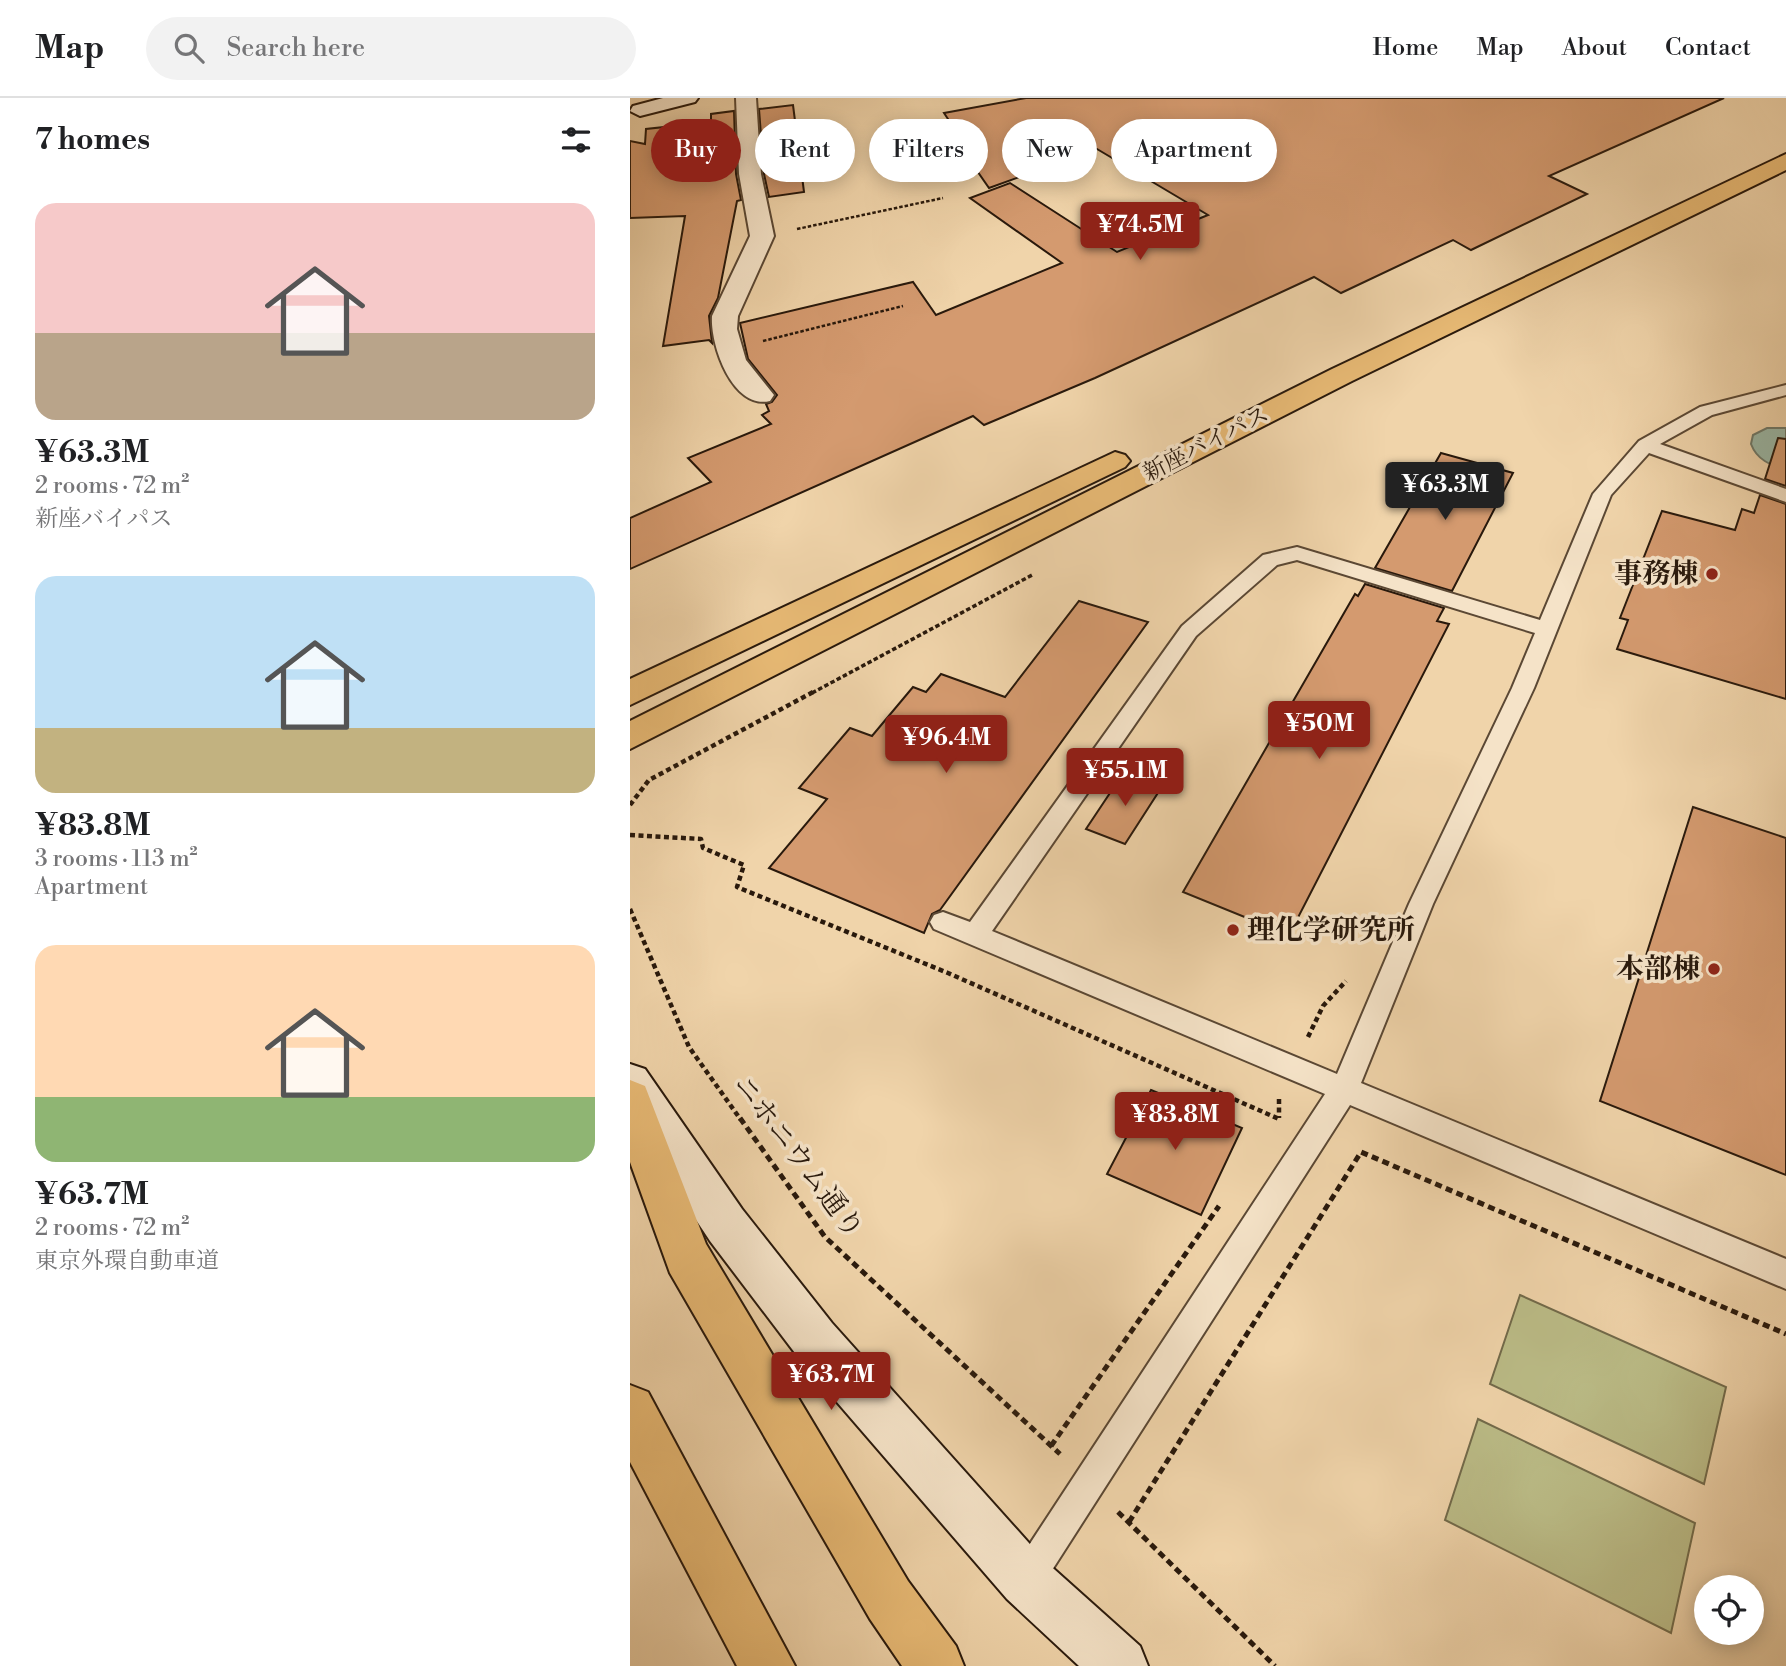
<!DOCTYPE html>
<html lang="en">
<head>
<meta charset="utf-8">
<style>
	:root { --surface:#fff; --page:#f2f2f2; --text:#202124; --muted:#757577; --line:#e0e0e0; --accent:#8f2418 }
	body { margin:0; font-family:"Libre Bodoni","Noto Serif JP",serif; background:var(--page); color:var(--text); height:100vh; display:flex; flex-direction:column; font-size:26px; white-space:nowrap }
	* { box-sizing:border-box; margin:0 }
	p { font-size:23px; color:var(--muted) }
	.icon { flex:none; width:38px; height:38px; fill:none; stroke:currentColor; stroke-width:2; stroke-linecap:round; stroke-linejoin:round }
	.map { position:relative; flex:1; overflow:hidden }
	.sheet { display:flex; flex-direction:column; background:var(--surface); width:630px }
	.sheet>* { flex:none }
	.top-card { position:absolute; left:21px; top:21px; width:665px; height:63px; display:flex; gap:14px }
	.fabs { position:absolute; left:1064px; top:1477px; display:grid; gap:14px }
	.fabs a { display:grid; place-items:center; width:70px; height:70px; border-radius:50%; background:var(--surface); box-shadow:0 4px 18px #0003; font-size:35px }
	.price { position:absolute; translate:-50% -60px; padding:0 16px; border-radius:7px; background:var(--accent); color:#fff; font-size:23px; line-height:46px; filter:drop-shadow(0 2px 4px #0008) }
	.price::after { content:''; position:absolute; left:50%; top:42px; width:21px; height:16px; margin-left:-10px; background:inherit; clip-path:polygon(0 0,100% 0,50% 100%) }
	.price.active { background:#222; color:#fff }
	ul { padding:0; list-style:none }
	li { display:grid; align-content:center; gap:14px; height:371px; padding:0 35px }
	li span { display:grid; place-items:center; height:217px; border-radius:21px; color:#555 }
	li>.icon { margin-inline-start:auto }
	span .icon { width:126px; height:126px; fill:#fffc; stroke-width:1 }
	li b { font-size:30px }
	h2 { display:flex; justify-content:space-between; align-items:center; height:84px; padding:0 35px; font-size:30px }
	.tag { padding:0 24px; border-radius:32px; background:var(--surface); box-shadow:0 4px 18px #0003; font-size:24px; line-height:63px }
	.tag.active { background:var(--accent); color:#fff }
	header { display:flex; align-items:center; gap:42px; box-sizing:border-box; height:98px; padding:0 35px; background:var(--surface); border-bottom:2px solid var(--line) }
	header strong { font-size:33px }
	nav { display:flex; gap:38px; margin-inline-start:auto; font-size:24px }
	.search { width:490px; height:63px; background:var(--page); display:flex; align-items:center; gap:18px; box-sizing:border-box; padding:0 24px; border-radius:38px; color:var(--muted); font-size:26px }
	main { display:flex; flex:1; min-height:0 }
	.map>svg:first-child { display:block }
	.green { fill:#bbbc87; stroke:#726a4a; stroke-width:2 }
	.water { fill:#9ab8a7; stroke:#6d7869; stroke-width:2 }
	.building { fill:#d49a6f; stroke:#29190c; stroke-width:2 }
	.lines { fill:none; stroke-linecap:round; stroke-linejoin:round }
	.lane-casing { stroke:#5b4834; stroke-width:4 }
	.street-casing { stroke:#5b4834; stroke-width:4 }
	.secondary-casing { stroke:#29190c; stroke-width:4 }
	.highway-casing { stroke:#29190c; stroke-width:4 }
	.path-far3 { stroke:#29190c; stroke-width:2.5; stroke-dasharray:3.5 2; stroke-linecap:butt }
	.path-far2 { stroke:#29190c; stroke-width:3.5; stroke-dasharray:4.5 2.5; stroke-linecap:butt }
	.path-far1 { stroke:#29190c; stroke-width:4.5; stroke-dasharray:5 3.5; stroke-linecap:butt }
	.path { stroke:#29190c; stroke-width:5; stroke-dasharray:7 4.5; stroke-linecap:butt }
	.lane { fill:#f5e3c8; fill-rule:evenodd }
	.street { fill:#f5e3c8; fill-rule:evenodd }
	.secondary { fill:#f5e3c8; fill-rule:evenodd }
	.highway { fill:#e8ba75; fill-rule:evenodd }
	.poi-dot { fill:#8f2418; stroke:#f5e3c8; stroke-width:2.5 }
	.labels { text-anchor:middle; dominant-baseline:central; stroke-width:7; stroke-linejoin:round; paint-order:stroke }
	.far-street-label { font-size:23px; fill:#29190c; stroke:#f5e3c8 }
	.poi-label { font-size:28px; font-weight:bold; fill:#29190c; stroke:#f5e3c8; text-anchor:end }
	.street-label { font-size:28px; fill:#29190c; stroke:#f5e3c8 }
</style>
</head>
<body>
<header>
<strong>Map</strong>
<div class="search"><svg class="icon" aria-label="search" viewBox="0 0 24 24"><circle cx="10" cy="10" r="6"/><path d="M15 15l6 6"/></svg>Search here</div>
<nav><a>Home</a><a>Map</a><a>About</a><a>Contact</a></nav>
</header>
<main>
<section class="sheet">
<h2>7 homes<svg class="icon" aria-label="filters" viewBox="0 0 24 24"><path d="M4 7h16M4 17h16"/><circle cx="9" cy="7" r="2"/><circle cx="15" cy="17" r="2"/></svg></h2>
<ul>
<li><span style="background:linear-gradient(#f6c9c9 60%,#b9a48a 0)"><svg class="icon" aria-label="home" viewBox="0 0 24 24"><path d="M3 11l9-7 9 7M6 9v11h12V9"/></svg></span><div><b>¥63.3M</b><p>2 rooms · 72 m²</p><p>新座バイパス</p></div></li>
<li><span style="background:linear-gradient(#bfe0f5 70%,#c2b280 0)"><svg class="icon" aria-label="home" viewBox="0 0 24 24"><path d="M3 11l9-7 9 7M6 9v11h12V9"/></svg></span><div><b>¥83.8M</b><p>3 rooms · 113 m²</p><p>Apartment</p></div></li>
<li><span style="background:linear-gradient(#ffd9b3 70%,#8fb573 0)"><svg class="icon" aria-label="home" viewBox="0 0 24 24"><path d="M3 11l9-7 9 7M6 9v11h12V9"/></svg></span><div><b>¥63.7M</b><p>2 rooms · 72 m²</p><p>東京外環自動車道</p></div></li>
</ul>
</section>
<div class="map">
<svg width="1156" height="1568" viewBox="0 0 1156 1568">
	<rect width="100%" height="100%" fill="#f0d4aa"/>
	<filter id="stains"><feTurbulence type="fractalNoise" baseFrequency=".00286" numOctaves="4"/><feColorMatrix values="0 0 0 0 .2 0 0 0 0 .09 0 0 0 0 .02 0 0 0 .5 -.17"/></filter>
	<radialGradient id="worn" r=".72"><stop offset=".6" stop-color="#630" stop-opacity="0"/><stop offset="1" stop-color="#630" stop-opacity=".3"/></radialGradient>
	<g class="green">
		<path d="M890,1197L1096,1289L1074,1386L860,1286Z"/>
		<path d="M848,1321L1065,1425L1041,1535L815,1422Z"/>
	</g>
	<path class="water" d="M1137,330H1156V371C1140,367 1127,362 1121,346L1123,337Z"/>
	<g class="building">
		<path d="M396,0H1094L919,78L957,96L841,152L823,142L711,195L684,179L465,280L354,327L343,318L0,471V420L81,384L58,360L141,326L132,317L139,313L136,306L142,304L147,297L118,261L110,225L283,184L306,217L432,165L340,100L380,85L487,154L578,117L467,51L359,90L316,28L322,27L314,15Z"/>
		<path d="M163,7L174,94L139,99L134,76L129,11Z"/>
		<path d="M104,13L106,76L111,102L107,103L88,200L79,218L82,245L79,242L33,248L55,118L0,120V43L15,46L16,31L81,24V16Z"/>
		<path d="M1148,340L1156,341V388L1135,381Z"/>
		<path d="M811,355L883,375L822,493L745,470Z"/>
		<path d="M1130,397L1156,406V601L987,551L998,522L990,520L1032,413L1105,432L1112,411L1124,415Z"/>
		<path d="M735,486L814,510L807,523L819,526L659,837L553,794L725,496L728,498Z"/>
		<path d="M449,503L518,524L310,812L302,816L294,835L139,770L197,701L169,690L220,630L242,638L283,589L296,594L311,576L375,599Z"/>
		<path d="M494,674L533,687L495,746L456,731Z"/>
		<path d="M1063,709L1156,740V1077L970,1003Z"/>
		<path d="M521,992L612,1030L571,1117L477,1076Z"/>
	</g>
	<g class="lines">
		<g class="lane-casing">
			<path id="lane" d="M1156,287V297L1082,317L1030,346L1156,391V404L1019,355L981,397L904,590L803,806L731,985L1156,1161V1191L720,1007L408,1494L396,1499L384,1494L379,1482L384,1470L695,996L304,831L300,824L304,817L313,814L340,824L552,528L633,457L667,449L910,522L963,396L1009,343L1070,309ZM667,462L905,535L882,590L779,806L707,976L362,833L566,538L647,467Z"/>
		</g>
		<g class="street-casing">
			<path id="street" d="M106,0H126L131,76L144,138L108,218L107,231L116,262L144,297L140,303C103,312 80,247 82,218L120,138L109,76Z"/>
		</g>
		<g class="secondary-casing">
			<g id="secondary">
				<path d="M33,0H68L65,4L10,18L0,13L3,8Z"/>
				<path d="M0,966L15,971L112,1111L202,1225L415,1463L510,1548L518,1568H449L377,1501L168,1259L80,1143L0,1022Z"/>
			</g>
		</g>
		<g class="highway-casing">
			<g id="highway">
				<path d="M1156,56V72L722,283L0,651V623L702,271Z"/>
				<path d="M485,354L495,357L500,363L495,369L0,607V581Z"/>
				<path d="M0,982L15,988L76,1146L278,1483L326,1548L334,1568H272L240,1521L40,1175L0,1064Z"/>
				<path d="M0,1287L18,1294L165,1568H107L0,1364Z"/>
			</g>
		</g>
		<g class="path-far3">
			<path d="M167,131L313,100"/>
			<path d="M133,243L273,208"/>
		</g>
		<path class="path-far2" d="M182,595L404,476"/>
		<g class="path-far1">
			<path d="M0,707L19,682L185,593"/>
			<path d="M0,737L71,741L73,750L114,767L107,789L318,875L649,1021"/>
			<path d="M0,811L59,949L111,1022"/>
			<path d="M678,939L693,908L716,883"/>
			<path d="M649,1001V1020"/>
		</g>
		<g class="path">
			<path d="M110,1020L195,1139L430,1356"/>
			<path d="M421,1348L589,1108"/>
			<path d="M488,1414L645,1568"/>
			<path d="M499,1424L731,1054L1156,1236"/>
		</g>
		<use href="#lane" class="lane"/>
		<use href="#street" class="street"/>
		<use href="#secondary" class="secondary"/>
		<use href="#highway" class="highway"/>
	</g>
	<g class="poi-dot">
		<circle cx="1082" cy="476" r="7"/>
		<circle cx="603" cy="832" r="7"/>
		<circle cx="1084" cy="871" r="7"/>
	</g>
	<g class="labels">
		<g class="far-street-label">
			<text transform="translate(576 346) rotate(-27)">新座バイパス</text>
		</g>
		<g class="poi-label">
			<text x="1068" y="476">事務棟</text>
			<text x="617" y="832" text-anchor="start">理化学研究所</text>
			<text x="1070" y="871">本部棟</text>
		</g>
		<g class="street-label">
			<text transform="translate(168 1059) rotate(53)">ニホニウム通り</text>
		</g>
	</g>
	<rect width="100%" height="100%" filter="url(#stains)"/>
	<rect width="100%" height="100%" fill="url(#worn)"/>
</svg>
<div class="fabs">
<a><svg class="icon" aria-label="locate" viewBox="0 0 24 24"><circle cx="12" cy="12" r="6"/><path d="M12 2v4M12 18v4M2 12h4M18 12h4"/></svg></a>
</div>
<b class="price" style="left:510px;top:164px">¥74.5M</b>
<b class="price active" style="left:815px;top:424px">¥63.3M</b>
<b class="price" style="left:689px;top:663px">¥50M</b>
<b class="price" style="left:316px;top:677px">¥96.4M</b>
<b class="price" style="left:495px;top:710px">¥55.1M</b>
<b class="price" style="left:545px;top:1054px">¥83.8M</b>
<b class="price" style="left:201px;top:1314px">¥63.7M</b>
<div class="top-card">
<a class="tag active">Buy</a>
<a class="tag">Rent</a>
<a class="tag">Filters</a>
<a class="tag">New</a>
<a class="tag">Apartment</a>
</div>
</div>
</main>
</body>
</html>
